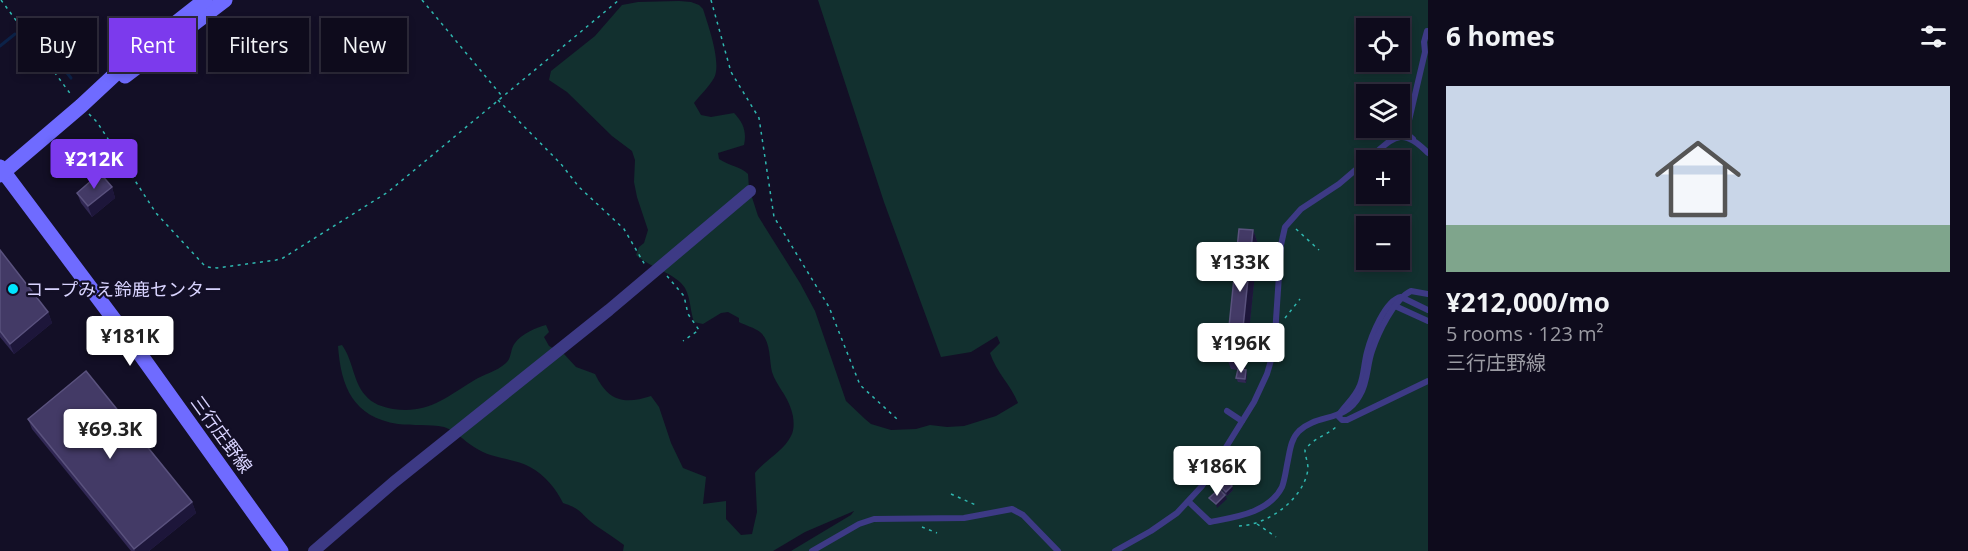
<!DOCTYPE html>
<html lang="en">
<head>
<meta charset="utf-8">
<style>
	:root { --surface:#0e0b1c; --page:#1c1929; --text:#f1f3f6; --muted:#9b9ba3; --line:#2e2b3b; --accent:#7c3aed }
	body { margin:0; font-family:"Open Sans","Noto Sans JP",sans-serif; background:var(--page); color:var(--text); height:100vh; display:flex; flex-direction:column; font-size:22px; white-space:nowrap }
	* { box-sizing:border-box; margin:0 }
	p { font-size:20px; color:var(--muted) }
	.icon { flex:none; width:33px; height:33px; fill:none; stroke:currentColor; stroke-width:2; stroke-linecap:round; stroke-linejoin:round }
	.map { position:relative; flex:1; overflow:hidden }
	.sheet { display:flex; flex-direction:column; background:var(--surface); width:540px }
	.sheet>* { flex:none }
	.hud { position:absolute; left:18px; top:18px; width:570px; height:54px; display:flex; gap:12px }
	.fabs { position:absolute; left:1356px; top:18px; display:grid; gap:12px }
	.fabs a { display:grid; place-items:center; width:54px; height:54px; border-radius:0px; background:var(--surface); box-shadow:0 3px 9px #0003,0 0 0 2px var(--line); font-size:30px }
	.price { position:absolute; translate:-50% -51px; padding:0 14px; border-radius:6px; background:#fff; color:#222; font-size:20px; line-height:39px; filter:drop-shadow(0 2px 3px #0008) }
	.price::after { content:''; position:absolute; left:50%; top:36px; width:18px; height:14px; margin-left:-9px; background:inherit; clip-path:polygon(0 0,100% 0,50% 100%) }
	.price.current { background:var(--accent); color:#fff }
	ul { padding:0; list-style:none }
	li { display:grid; align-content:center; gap:12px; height:318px; padding:0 18px }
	li span { display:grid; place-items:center; height:186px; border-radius:0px; color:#555 }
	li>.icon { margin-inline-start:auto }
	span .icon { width:108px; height:108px; fill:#fffc; stroke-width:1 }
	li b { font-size:26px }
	h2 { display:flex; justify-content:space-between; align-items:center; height:72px; padding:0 18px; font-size:26px }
	.chip { padding:0 21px; border-radius:0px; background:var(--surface); box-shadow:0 3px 9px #0003,0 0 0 2px var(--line); font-size:21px; line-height:54px }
	.chip.current { background:var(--accent); color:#fff }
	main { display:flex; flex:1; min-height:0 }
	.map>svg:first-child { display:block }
	.green { fill:#12302f; fill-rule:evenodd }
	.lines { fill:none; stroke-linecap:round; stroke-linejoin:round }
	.stream { stroke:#0c2248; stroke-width:3 }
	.path { stroke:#2fb8b0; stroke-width:1.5; stroke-dasharray:3 4.5; stroke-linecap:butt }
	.lane { stroke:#3d3a85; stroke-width:6 }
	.street { stroke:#3d3a85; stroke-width:12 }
	.secondary { stroke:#6f6bff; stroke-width:15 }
	.wall { fill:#312854 }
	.shaded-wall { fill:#1d163a }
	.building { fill:#433a66; stroke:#5a527e; stroke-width:1.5 }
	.poi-dot { fill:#00e5ff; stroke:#130f26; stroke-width:2 }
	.labels { text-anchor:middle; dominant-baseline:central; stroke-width:4.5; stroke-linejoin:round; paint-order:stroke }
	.poi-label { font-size:18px; fill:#d9d4ff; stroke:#130f26; text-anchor:start }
	.street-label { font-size:18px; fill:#d9d4ff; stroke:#130f26 }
</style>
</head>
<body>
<main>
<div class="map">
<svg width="1428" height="551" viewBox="0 0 1428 551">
	<rect width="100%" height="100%" fill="#130f26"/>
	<path class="green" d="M818,0H1428V551H791L851,515L854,511L805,532L773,551H623L624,545C615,538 605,532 595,525C580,514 584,510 563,503C556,489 545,475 530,467C514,458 491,459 474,447C464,441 456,431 444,427C429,424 413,426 398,424C353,417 341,387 338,346L342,345C353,360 353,381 365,395C372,404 383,407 393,409C428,414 445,398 473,381C484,374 496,372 506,363C512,358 510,349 515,343C521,334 537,327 546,325L549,332L544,337L549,346L564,354L576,367L595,374C608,401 624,405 651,396L659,407L671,443L683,468L706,477L703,504L726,501V519L741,535L752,534L757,512L755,473C765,460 783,452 791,436C795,429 794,417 791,409C787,395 776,385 772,372C769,359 771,341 760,332C755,328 745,325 739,322V318L728,312L721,313L703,324L694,322C690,311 691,299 685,288C677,274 649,267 636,255L639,247L644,243L648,230L637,197L634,182L635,160L632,151L612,136L567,92L549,80L551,71L595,36L622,5L638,2L679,1L691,2L699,5L703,9C708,25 722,63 714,78C709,87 700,95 694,103L701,115L711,117L734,113C743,122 747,132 744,145L718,153L719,159C729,166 742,167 748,174L749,188L758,216L800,283L815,311L846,401L865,419L871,424L891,430L916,429L930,425L947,427L964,426L996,416L1018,403C1011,385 996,372 990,353L1000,343L997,336L971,352L941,357L884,202ZM1366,28H1400V62H1366ZM1366,94H1400V128H1366ZM1366,160H1400V194H1366ZM1366,226H1400V260H1366Z"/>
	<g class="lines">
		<g class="stream">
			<path d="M28,23L71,78"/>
			<path d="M0,46L15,34"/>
		</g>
		<g class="path">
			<path d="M1,0L72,96"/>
			<path d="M422,0L501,95"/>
			<path d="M711,0L731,72L759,118L774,217L829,307L860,385L897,419"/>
			<path d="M498,100L561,164L579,187L624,229L645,265"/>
			<path d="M89,114L97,122L156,213L203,264L207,267L217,268L276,260L283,258L388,192L619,0"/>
			<path d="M1296,229L1319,250"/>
			<path d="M667,276L684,296L688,314L699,330L683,341"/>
			<path d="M1285,318L1300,299"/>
			<path d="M951,494L978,506"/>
			<path d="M1257,524L1276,537"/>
			<path d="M1239,526C1268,525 1304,499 1308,469C1308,462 1305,456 1305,450C1313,438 1328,435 1337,426"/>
			<path d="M922,527L937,533"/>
		</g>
		<g class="lane">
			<path d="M1413,139L1406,133L1425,52L1424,42L1427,31"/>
			<path d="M1367,160C1393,139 1400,124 1428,153"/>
			<path d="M1395,306L1428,321"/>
			<path d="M1428,310L1401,297C1385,300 1371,337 1367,352C1364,363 1364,375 1360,385C1355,398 1345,405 1338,416L1342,420H1347L1428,381"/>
			<path d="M1227,411L1242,421"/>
			<path d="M1189,502L1210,522C1235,517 1269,513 1282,487C1285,479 1286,469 1288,460C1290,450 1291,439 1299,431C1318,413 1345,423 1360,395C1368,382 1367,365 1372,351C1378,333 1394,299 1411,291L1428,294"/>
			<path d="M812,551L859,524L874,519L964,518L1012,509L1023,515L1058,551"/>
			<path d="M1115,551L1151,531L1177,513L1202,486L1254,402L1267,374L1274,350L1281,245L1285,227L1301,209L1339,184L1366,161"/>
		</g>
		<path class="street" d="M314,551L394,482L609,310L750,191"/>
		<g class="secondary">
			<path d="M125,76L225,0"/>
			<path d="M0,167L140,354L281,551"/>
			<path d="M0,175L81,106L139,52L205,0"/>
		</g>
	</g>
	<g class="wall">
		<path d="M112,187L115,198L92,217L81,203L77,193Z"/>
		<path d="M1253,230L1258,244L1245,370L1247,374L1246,383L1238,382L1236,378L1238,370L1231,369L1226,356Z"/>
		<path d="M0,250L48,312L52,323L14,354L0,337Z"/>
		<path d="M28,419L192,502L196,513L149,551H131L32,429Z"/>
		<path d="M1217,483L1233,490L1227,496L1219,487Z"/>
	</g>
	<g class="shaded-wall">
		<path d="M112,187L115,198L92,217L88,206Z"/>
		<path d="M1253,230L1258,244L1245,371L1240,357Z"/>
		<path d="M48,312L52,323L14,354L10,344Z"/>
		<path d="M1246,370L1247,374L1246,383L1245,379Z"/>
		<path d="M1232,486L1233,490L1227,496L1226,492Z"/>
		<path d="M1225,495L1227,499L1217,508L1216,504Z"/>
		<path d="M192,502L196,513L149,551H135L134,549Z"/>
	</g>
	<g class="building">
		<path d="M100,173L112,187L88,206L77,193Z"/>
		<path d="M1239,229L1253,230L1240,357L1226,356Z"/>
		<path d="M0,250L48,312L10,344L0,331Z"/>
		<path d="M1238,369L1246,370L1245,379L1236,378Z"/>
		<path d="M86,371L192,502L134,549L28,419Z"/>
		<path d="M1224,477L1232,486L1226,492L1217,483Z"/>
		<path d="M1219,489L1225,495L1216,504L1209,498Z"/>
	</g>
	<circle class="poi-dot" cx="13" cy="289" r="6"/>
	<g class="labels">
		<g class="poi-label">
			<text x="25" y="289">コープみえ鈴鹿センター</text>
		</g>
		<g class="street-label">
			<text transform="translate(222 434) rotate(54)">三行庄野線</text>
		</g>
	</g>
</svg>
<div class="fabs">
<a><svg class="icon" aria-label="locate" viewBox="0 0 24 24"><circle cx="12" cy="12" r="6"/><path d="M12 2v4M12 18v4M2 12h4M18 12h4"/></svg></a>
<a><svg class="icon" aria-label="layers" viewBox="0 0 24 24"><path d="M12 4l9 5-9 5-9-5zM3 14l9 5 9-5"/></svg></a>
<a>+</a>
<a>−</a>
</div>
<b class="price current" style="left:94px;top:190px">¥212K</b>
<b class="price" style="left:1240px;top:293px">¥133K</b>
<b class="price" style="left:130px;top:367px">¥181K</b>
<b class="price" style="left:1241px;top:374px">¥196K</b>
<b class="price" style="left:110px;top:460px">¥69.3K</b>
<b class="price" style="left:1217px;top:497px">¥186K</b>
<div class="hud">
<a class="chip">Buy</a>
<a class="chip current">Rent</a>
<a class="chip">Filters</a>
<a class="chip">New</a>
</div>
</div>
<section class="sheet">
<h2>6 homes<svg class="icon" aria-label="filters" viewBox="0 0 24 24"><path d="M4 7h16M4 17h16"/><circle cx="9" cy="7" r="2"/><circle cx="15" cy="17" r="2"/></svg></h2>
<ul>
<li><span style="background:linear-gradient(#c9d6e8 75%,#7fa58c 0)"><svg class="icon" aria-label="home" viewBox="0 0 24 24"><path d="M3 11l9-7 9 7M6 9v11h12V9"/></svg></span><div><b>¥212,000/mo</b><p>5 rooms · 123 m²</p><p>三行庄野線</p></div></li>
</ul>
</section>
</main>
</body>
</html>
